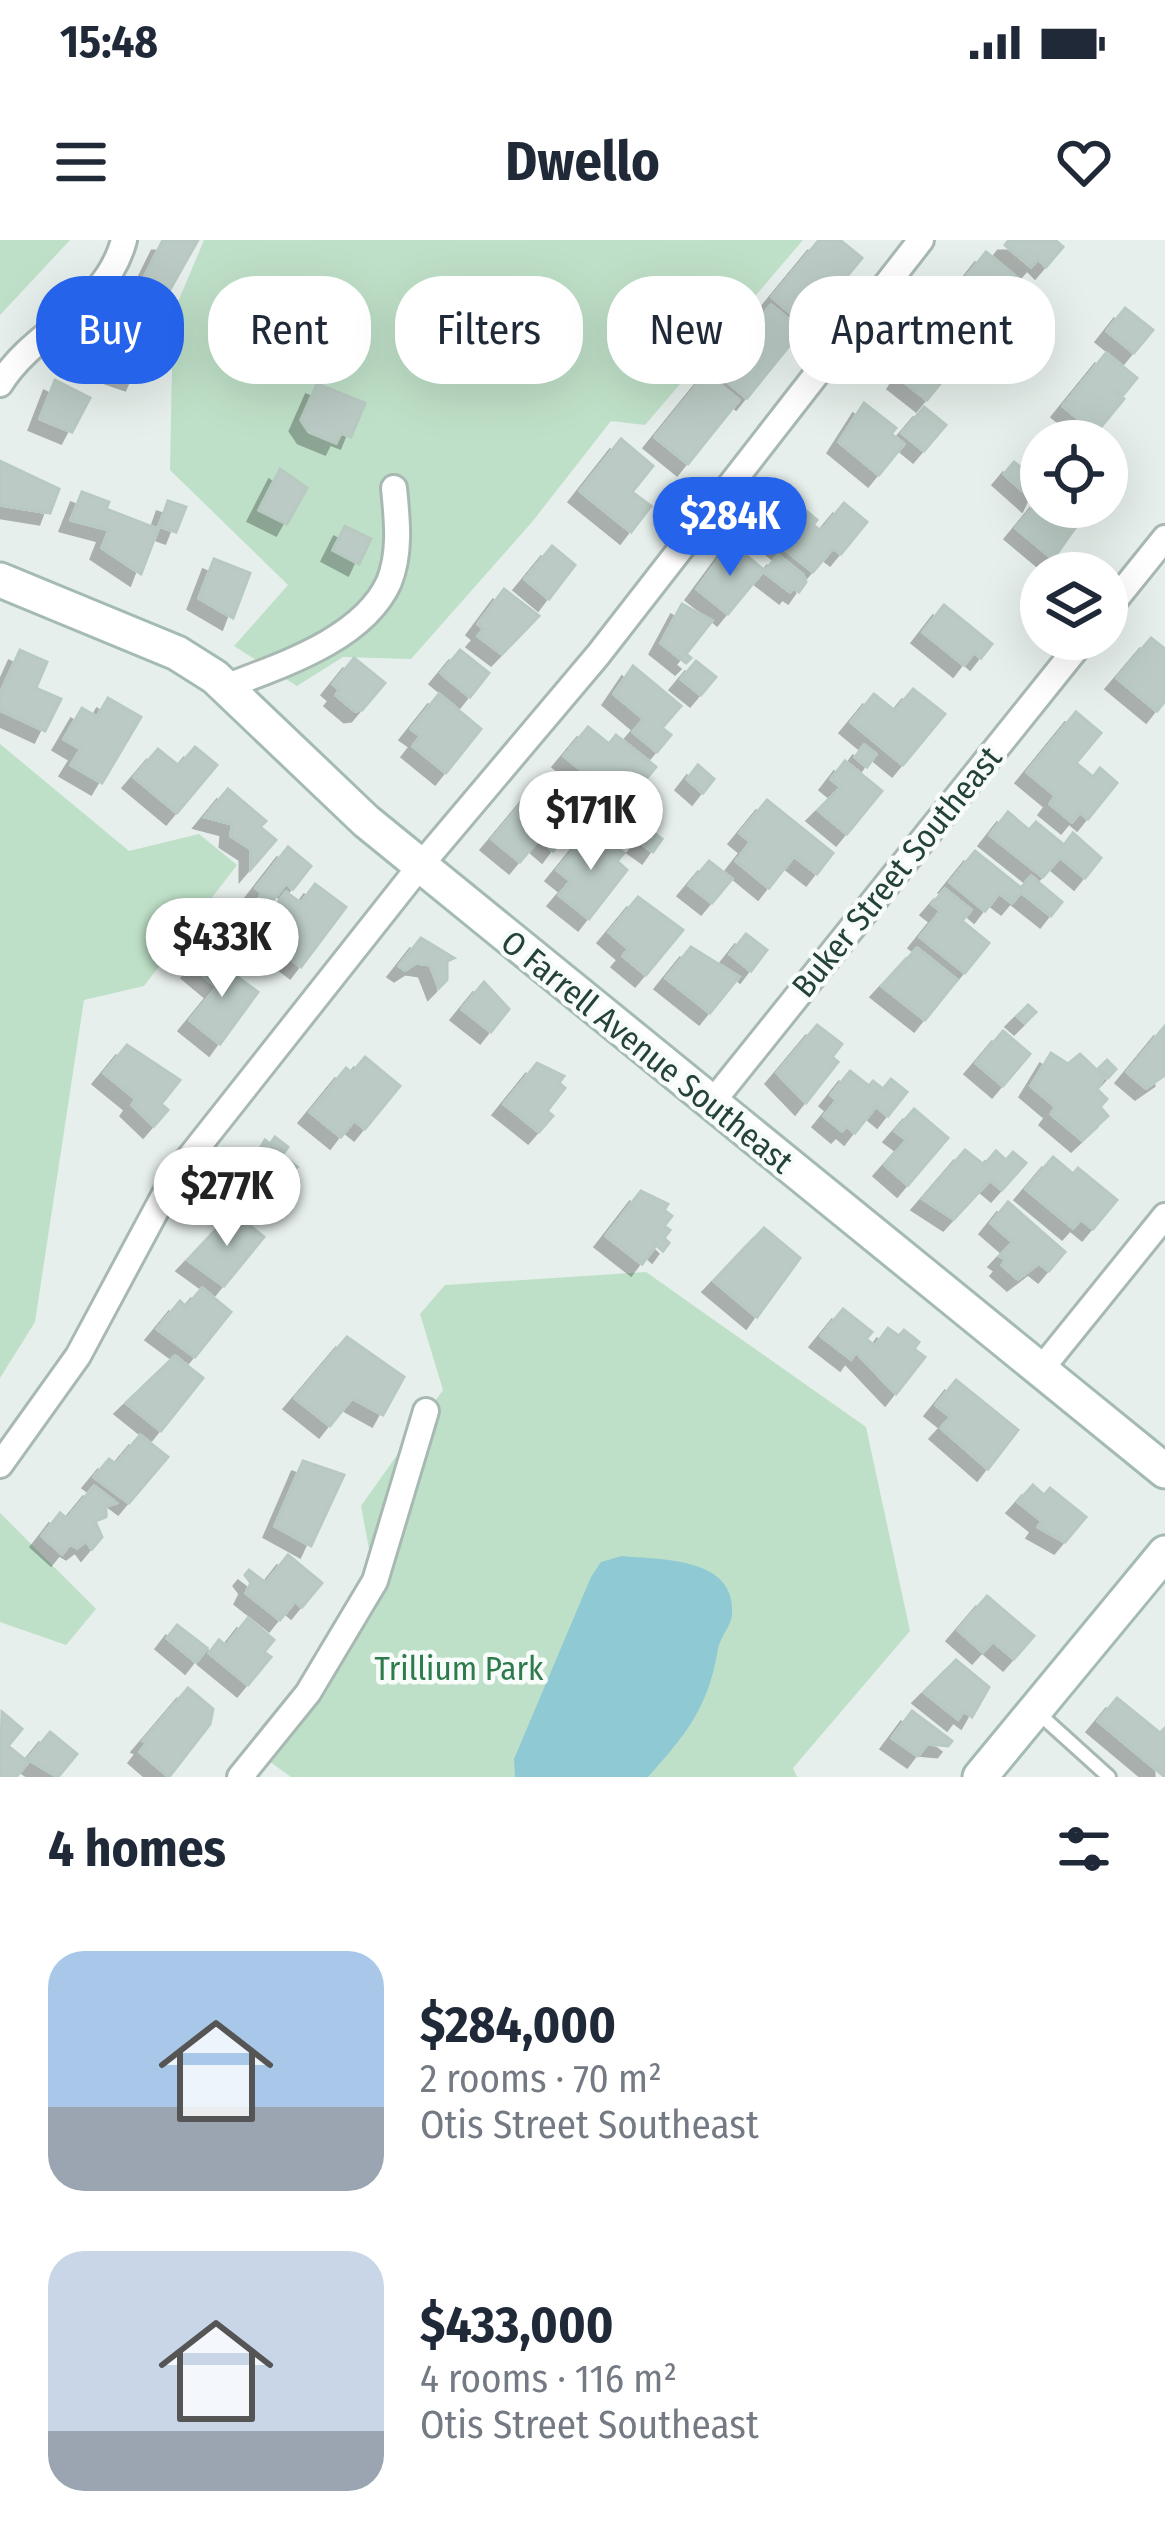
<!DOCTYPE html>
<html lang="en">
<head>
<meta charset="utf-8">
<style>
	:root { --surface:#fff; --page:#f2f2f3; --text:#1f2937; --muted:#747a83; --accent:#2563eb }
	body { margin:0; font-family:"Fira Sans Condensed",sans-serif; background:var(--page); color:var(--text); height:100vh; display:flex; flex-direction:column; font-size:45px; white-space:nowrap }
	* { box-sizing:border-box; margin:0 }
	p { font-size:39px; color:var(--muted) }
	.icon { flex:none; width:66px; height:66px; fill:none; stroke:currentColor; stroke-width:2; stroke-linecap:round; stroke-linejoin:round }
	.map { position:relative; height:1537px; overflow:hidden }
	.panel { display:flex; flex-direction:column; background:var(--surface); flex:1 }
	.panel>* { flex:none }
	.banner { position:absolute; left:36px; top:36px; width:1095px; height:108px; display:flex; gap:24px }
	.tools { position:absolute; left:1020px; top:180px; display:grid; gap:24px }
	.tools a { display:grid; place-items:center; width:108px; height:108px; border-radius:50%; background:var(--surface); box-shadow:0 12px 48px #0002; font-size:60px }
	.price { position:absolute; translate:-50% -102px; padding:0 27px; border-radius:42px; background:#fff; color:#222; font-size:39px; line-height:78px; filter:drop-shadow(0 3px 6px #0008) }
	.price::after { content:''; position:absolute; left:50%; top:72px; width:36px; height:27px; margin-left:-18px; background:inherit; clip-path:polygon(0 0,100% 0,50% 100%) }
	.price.current { background:var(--accent); color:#fff }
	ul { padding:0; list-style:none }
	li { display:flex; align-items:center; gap:36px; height:300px; padding:0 48px }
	li span { display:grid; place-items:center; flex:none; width:336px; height:240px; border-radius:36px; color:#555 }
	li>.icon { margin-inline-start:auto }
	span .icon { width:144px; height:144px; fill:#fffc; stroke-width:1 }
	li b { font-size:51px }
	h2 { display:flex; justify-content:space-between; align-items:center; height:144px; padding:0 48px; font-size:51px }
	.tag { padding:0 42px; border-radius:48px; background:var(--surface); box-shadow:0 12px 48px #0002; font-size:42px; line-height:108px }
	.tag.current { background:var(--accent); color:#fff }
	.status { display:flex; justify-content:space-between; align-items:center; height:84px; padding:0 60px; background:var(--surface); direction:ltr }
	.status svg { height:33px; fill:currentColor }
	header { display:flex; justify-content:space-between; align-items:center; height:156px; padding:0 48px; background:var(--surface); font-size:54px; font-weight:700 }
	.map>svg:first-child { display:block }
	.green { fill:#bfe0c8 }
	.water { fill:#8ec9d4 }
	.building { fill:#bbcac4; stroke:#b8c9c2; stroke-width:3; filter:url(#shadow) }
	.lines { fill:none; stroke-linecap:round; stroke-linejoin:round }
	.lane-casing { stroke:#a8b8b2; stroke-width:18 }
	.street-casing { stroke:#a8b8b2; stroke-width:30 }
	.secondary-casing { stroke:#a4bbb3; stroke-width:39 }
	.lane { stroke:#fff; stroke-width:12 }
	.street { stroke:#fff; stroke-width:24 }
	.secondary { stroke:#fff; stroke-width:33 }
	.labels { text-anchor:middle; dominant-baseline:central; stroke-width:9; stroke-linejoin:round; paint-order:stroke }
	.street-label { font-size:33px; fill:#24423a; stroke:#f7fbf9 }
	.park-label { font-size:33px; fill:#2d7a4b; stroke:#f7fbf9 }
</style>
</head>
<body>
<div class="status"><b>15:48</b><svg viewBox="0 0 49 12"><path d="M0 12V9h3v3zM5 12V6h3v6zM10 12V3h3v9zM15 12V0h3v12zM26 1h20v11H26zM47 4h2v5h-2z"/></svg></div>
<header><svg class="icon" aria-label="menu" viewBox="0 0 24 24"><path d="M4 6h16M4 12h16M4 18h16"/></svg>Dwello<svg class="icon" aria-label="heart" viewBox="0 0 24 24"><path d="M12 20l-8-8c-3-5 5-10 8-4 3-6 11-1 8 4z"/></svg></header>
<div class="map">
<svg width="1165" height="1537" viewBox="0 0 1165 1537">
	<defs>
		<filter id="shadow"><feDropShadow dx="-11" dy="11" stdDeviation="0" flood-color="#0004"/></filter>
	</defs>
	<rect width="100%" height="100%" fill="#e6efeb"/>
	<g class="green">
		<path d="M0,0H70L0,75Z"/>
		<path d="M204,0H803L645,185L611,181L532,282L411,419L343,417L297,446L234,406L288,345L170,230L173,74Z"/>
		<path d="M0,504L129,611L199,594L237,625L144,746L84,760L35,1082L0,1138Z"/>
		<path d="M646,1032L866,1187L910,1391L793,1528L797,1537H291L259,1514L375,1341L361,1266L443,1150L420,1074L445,1045Z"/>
		<path d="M0,1273L96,1369L66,1405L0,1382Z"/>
	</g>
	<path class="water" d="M622,1316C659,1320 737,1316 732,1375C731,1386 720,1397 718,1409C708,1468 687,1493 648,1537H515L514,1519L591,1337L601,1322Z"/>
	<g class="building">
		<path d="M163,0H198L164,60L139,48Z"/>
		<path d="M819,0H840L862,18L806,86L772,57Z"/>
		<path d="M1009,0H1055L1063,7L1046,27L1038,19L1031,27L1005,5Z"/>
		<path d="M986,12L1022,42L987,84L952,55Z"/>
		<path d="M771,65L802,90L747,158L716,132Z"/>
		<path d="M1125,68L1153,90L1134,113L1107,91Z"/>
		<path d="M930,74L970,107L927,160L899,138L922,101L913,94Z"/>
		<path d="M113,77L141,88L137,99L151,104L136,139L98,126Z"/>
		<path d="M1106,113L1137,138L1123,155L1113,150L1124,159L1096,193L1063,166Z"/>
		<path d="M706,134L739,160L688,224L655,197Z"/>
		<path d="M55,140L90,158L72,192L40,179Z"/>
		<path d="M317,144L365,163L351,197L341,193L336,203L309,192L301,180Z"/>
		<path d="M864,163L896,188L891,194L904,204L879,235L839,202Z"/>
		<path d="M924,167L946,185L924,211L902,193Z"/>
		<path d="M621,199L653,226L632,252L651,266L631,292L580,251Z"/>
		<path d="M0,221L59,249L50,273L0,265Z"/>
		<path d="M1014,222L1041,243L1033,260L1004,234Z"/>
		<path d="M1107,222L1122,235L1107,254Z"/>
		<path d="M280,229L307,248L287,284L259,270Z"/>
		<path d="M779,248L817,280L813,285L821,291L844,263L867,282L841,314L833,308L813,332L751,282Z"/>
		<path d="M82,252L109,262L106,269L158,289L141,334L102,308L109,290L71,280Z"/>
		<path d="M1040,259L1041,267H1050L1075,288L1053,319L1016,288Z"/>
		<path d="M168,261L186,267L176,292L159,286Z"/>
		<path d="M345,286L371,299L359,324L333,310Z"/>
		<path d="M731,303L764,330L728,374L697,349Z"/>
		<path d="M552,306L575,325L549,359L525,339Z"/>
		<path d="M778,315L803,335L806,342L799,352L793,348L790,352L764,332Z"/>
		<path d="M214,319L250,333L233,378L199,358Z"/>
		<path d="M504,349L539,376L502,414L478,396L484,389L478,384Z"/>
		<path d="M682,364L712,381L686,414L691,418L686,423L661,403Z"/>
		<path d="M944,365L992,404L981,418L974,412L964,425L923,392Z"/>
		<path d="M1151,398L1165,409V461L1157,471L1117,438Z"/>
		<path d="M20,410L47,422L36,448L61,459L45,491L0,470V454Z"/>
		<path d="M460,410L489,433L470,457L441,433Z"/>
		<path d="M354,418L385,443L362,470L355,471L336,455L340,450L333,444Z"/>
		<path d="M696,421L716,437L701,455L681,439Z"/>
		<path d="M633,426L681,466L662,488L671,495L657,512L633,492L644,479L614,454Z"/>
		<path d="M913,449L945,474L903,525L851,482L874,454L895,471Z"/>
		<path d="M439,454L481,489L446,533L413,506L421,496L411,489Z"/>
		<path d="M108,458L141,477L102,543L71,525L81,509L64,499L82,468L97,477Z"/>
		<path d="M1076,472L1101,493L1076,523L1093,537L1100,528L1117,543L1088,579L1080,572L1072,582L1050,564L1056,556L1027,532Z"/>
		<path d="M588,487L609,504L616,495L656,527L641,545L626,532L609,552L564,516Z"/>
		<path d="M864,505L876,514L867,527L855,517Z"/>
		<path d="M195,507L217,525L177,573L134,537L158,509L179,526Z"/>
		<path d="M845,521L882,551L847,594L818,570L841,547L831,539Z"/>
		<path d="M698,525L714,539L703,553L687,539Z"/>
		<path d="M228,549L266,581L260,587L276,600L251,629V609L231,596L232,584L205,577Z"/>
		<path d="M532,551L556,570L562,563L578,577L553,611L539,599L520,622L492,599Z"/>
		<path d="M767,560L833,613L817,634L794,616L769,648L736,621L751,602L740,593Z"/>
		<path d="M1008,572L1029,590L1036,582L1064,605L1073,593L1101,618L1085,638L1060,617L1043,637L990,595Z"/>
		<path d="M592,587L624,613L617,621L627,630L589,679L559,655L571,641L557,630Z"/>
		<path d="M649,589L662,599L653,612L639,602Z"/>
		<path d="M288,607L311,626L293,649L286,643L272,661L256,648Z"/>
		<path d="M975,611L1021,648L1031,636L1062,662L1051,676L1021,652L1012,663L999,653L985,671L950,642Z"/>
		<path d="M709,621L732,639L712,663L689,645Z"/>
		<path d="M315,644L346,667L301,727L275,707L266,719L250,708L259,696L241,682L262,654L274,668L286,652L301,663Z"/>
		<path d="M945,649L971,670L962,681L989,703L965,733L920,697L941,671L932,664Z"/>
		<path d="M638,657L683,690L646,735L623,716L629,709L609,692Z"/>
		<path d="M746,694L767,710L751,731L730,714Z"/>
		<path d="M421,698L454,718L447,721V740L439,748L430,725L416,723L405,730L399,726Z"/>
		<path d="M691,707L739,737L710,773L666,738Z"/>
		<path d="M917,708L957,740L925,780L882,746Z"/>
		<path d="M205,713L258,752L220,804L190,780L217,747L193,727Z"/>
		<path d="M484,742L509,769L491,792L462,769Z"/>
		<path d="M1028,765L1036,772L1025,783L1017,776Z"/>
		<path d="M817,785L842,804L832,817L838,822L806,863L777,833Z"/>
		<path d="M1164,787L1165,835L1146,848L1127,832Z"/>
		<path d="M1003,791L1030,814L1003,846L976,823Z"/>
		<path d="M127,805L180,840L161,864L168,870L154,886L132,865L136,859L104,833Z"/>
		<path d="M1051,813L1068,824L1080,814L1104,837L1097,849L1107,859L1100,867L1108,876L1082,900L1051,874L1056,867L1031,846Z"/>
		<path d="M365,817L400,846L365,889L354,880L341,897L310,872L346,828L352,833Z"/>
		<path d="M1107,820L1116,829L1108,838L1098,829Z"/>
		<path d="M537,823L564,836L559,843L565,848L547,871L553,876L539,892L504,864Z"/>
		<path d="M850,831L869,846L873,841L883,849L891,839L907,852L888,876L876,866L855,893L847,886L842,891L824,876L837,860L831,855Z"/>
		<path d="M914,869L948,898L908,945L885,925L907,900L895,891Z"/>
		<path d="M275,897L288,907L282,915L297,927L279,939L272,957L244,935L265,900L270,904Z"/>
		<path d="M965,910L984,925L996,911L1006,920L1013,912L1026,923L1002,950L990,940L954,979L923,959Z"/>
		<path d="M1053,917L1073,934L1078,928L1117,960L1093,989L1081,979L1073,988L1026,949Z"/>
		<path d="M641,951L668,964L664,970L672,976L664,986L670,990L664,998L669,1003L663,1011L656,1005L642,1024L606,996Z"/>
		<path d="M1008,962L1065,1012L1049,1031L1039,1023L1018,1039L1002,1025L1006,1020L1000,1016L1013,1002L991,983Z"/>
		<path d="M233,972L264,997L224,1046L188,1020Z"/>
		<path d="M764,988L800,1018L757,1077L714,1041Z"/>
		<path d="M202,1048L231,1072L195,1117L157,1089L180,1061L186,1067Z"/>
		<path d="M843,1069L872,1092L866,1099L875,1106L888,1088L899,1096L904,1090L919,1102L914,1109L925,1117L896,1154L856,1112L851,1119L821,1096Z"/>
		<path d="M347,1097L404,1137L383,1175L352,1158L330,1186L295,1158Z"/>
		<path d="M175,1116L203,1138L161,1191L126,1163Z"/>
		<path d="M956,1140L1018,1190L988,1229L941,1188L951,1177L936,1165Z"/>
		<path d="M140,1195L168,1217L129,1263L94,1237L109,1219L116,1224Z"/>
		<path d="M303,1221L344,1235L311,1306L275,1286Z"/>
		<path d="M1033,1245L1044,1255L1050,1248L1086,1277L1065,1302L1038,1287L1042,1281L1018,1262Z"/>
		<path d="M94,1246L116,1263L106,1266V1277L95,1281L102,1297L92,1309L86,1301L77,1308L70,1304L62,1314L42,1296L60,1273L67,1279Z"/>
		<path d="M288,1315L322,1343L302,1367L295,1361L280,1380L246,1353L251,1343L245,1335L249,1330L266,1343Z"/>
		<path d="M987,1356L1034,1396L1014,1419L993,1401L983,1412L958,1390Z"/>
		<path d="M248,1378L274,1400L264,1412L271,1417L248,1445L209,1413L219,1400L226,1406Z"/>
		<path d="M177,1385L207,1408L196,1422L167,1398Z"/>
		<path d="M956,1420L989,1447L972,1477L964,1471L958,1479L924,1452Z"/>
		<path d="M188,1448L213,1469L210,1484L169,1537L140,1512L147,1503L143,1501Z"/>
		<path d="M1117,1458L1160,1493L1165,1488V1537L1098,1481Z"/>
		<path d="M912,1471L952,1501L948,1506L927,1504L918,1516L892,1498Z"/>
		<path d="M2,1472L22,1489L8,1506L28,1522L16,1537H0Z"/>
		<path d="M50,1492L77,1514L58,1537L28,1519Z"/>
	</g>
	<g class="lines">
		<g class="lane-casing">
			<path id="lane" d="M1036,1471L1109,1537"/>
		</g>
		<g class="street-casing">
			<g id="street">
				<path d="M0,144C36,87 106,69 124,0"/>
				<path d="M1107,370L1165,298"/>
				<path d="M225,447C279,426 363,400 389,342C401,312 397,279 394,248"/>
				<path d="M710,865L1084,399"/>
				<path d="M1042,1128L1165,976"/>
				<path d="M0,1225L78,1116L174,937L420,626L598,415L921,0"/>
				<path d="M240,1537L308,1453L375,1341L426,1171"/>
			</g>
		</g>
		<g class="secondary-casing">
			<g id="secondary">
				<path d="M0,340L177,413L215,437L366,581L1165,1231"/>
				<path d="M980,1537L1165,1313"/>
			</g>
		</g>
		<use href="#lane" class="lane"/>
		<use href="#street" class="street"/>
		<use href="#secondary" class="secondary"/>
	</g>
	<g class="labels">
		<g class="street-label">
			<text transform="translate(897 632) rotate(-51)">Buker Street Southeast</text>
			<text transform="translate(647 812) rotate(39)">O Farrell Avenue Southeast</text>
		</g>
		<g class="park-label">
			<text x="459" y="1429">Trillium Park</text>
		</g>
	</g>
</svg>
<div class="tools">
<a><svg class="icon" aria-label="locate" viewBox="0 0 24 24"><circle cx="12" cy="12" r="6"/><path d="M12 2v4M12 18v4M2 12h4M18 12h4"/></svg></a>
<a><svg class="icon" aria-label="layers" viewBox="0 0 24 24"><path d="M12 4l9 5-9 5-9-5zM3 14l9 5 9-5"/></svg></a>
</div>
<b class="price current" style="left:730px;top:339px">$284K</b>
<b class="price" style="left:591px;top:633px">$171K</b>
<b class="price" style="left:222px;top:760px">$433K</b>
<b class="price" style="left:227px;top:1009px">$277K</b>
<div class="banner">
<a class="tag current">Buy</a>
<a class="tag">Rent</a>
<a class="tag">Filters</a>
<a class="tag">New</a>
<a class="tag">Apartment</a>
</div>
</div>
<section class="panel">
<h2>4 homes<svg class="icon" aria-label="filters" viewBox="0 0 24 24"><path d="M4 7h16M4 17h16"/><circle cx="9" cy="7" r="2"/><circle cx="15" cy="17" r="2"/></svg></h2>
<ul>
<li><span style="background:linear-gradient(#a9c7e8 65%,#9aa5b1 0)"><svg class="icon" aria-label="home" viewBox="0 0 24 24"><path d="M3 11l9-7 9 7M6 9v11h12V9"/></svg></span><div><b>$284,000</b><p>2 rooms · 70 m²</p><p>Otis Street Southeast</p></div></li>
<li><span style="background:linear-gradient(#c9d6e8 75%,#9aa5b1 0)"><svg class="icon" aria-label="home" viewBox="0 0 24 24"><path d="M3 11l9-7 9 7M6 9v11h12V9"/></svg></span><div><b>$433,000</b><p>4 rooms · 116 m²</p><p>Otis Street Southeast</p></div></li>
</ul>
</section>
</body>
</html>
